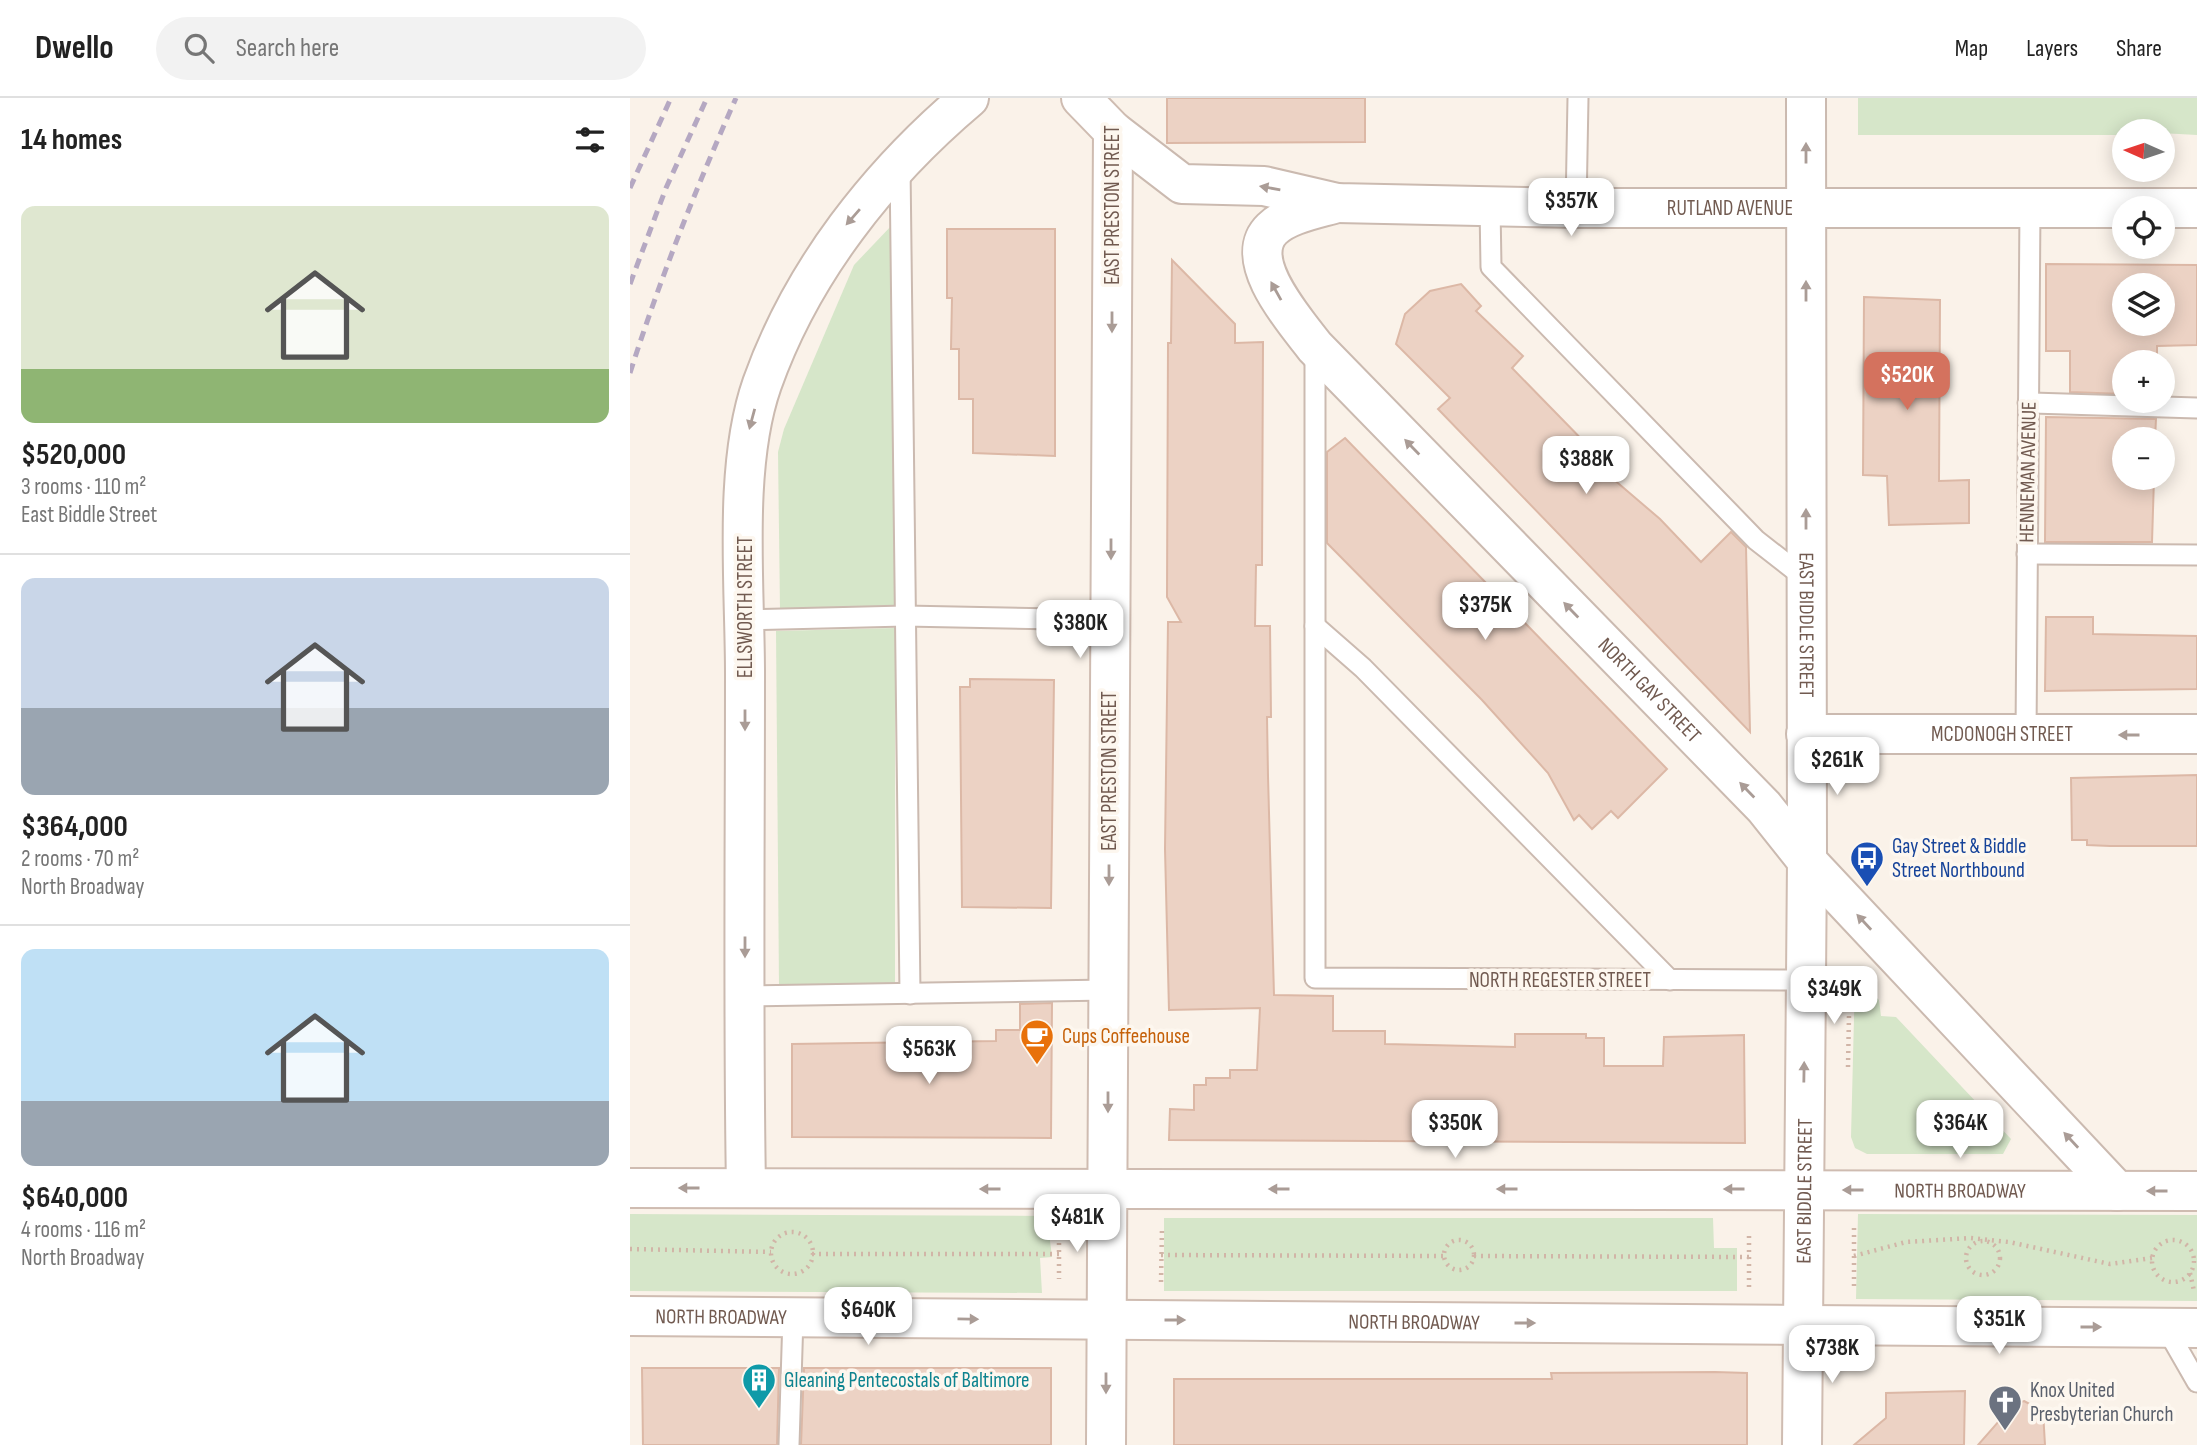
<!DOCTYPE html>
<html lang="en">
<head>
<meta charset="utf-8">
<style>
	:root { --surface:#fff; --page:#f2f2f2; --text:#222; --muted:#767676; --line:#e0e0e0; --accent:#d4725e }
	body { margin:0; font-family:"Sofia Sans Condensed",sans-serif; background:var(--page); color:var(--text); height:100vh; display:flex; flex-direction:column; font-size:26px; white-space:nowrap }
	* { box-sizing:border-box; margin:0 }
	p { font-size:23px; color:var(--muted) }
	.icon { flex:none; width:38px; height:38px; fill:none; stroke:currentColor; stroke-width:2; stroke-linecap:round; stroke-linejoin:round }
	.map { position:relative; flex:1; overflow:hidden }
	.side { display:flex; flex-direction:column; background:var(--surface); width:630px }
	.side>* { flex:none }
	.needle { width:46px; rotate:273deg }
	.tools { position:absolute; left:1482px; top:21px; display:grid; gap:14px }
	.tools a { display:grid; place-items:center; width:63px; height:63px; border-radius:50%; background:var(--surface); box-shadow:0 4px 18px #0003; font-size:35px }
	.price { position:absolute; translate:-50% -60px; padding:0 16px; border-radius:14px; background:#fff; color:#222; font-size:23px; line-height:46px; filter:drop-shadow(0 2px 4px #0008) }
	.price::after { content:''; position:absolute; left:50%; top:42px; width:21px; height:16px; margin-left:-10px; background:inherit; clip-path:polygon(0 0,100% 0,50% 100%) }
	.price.active { background:var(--accent); color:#fff }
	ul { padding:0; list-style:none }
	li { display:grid; align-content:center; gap:14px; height:371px; padding:0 21px }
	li+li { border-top:2px solid var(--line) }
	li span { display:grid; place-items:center; height:217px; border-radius:14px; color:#555 }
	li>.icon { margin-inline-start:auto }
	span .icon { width:126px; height:126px; fill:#fffc; stroke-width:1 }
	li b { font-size:30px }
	h2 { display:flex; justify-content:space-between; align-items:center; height:84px; padding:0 21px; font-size:30px }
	header { display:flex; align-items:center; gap:42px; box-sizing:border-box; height:98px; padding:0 35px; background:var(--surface); border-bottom:2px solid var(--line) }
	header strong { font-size:33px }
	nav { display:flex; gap:38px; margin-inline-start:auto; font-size:24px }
	.search { width:490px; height:63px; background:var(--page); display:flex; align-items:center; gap:18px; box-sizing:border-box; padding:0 24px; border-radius:38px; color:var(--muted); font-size:26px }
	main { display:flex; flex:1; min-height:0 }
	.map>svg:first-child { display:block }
	.green { fill:#d6e6c9 }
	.building { fill:#ecd2c4; stroke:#dcb8a6; stroke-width:2; fill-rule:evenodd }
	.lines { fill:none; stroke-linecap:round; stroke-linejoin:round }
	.service-casing { stroke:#cbbab0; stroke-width:23 }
	.minor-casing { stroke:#cbbab0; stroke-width:42 }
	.tertiary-casing { stroke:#cbbab0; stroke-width:42 }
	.secondary-casing { stroke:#cfbcb1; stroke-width:42 }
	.path { stroke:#d1b5a7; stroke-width:4.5; stroke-dasharray:2 5; stroke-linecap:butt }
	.service { stroke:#fff; stroke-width:19 }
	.minor { stroke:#fff; stroke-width:38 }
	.tertiary { stroke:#fff; stroke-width:38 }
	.secondary { stroke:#fff; stroke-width:38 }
	.rail { stroke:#b5a8c2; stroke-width:5; stroke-dasharray:10 7; stroke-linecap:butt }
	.oneway { fill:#aa9c96 }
	.labels { text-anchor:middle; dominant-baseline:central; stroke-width:7; stroke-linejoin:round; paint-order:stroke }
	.street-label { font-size:21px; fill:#715a50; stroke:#fdf7ef }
	.transit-label { font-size:21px; fill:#164399; stroke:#fdf7ef; text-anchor:start }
	.food-label { font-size:21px; fill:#c56008; stroke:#fdf7ef; text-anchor:start }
	.culture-label { font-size:21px; fill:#0d838f; stroke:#fdf7ef; text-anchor:start }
	.worship-label { font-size:21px; fill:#5b616d; stroke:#fdf7ef; text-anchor:start }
</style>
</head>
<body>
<header>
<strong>Dwello</strong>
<div class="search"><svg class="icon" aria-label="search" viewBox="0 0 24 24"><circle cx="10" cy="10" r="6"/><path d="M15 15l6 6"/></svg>Search here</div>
<nav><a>Map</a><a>Layers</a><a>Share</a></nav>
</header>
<main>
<section class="side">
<h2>14 homes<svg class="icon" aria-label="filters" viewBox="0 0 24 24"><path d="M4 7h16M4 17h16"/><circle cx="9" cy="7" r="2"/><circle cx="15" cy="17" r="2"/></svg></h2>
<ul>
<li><span style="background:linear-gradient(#dfe7d0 75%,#8fb573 0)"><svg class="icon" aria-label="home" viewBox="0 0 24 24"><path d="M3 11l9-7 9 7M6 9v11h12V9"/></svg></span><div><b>$520,000</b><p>3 rooms · 110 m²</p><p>East Biddle Street</p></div></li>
<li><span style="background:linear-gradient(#c9d6e8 60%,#9aa5b1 0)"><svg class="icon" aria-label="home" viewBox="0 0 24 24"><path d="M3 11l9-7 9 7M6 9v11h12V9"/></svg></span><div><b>$364,000</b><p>2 rooms · 70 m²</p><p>North Broadway</p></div></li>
<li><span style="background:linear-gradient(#bfe0f5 70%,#9aa5b1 0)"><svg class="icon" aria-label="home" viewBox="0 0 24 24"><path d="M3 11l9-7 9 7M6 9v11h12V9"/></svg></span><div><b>$640,000</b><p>4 rooms · 116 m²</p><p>North Broadway</p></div></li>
</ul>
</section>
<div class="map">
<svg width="1567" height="1347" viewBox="0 0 1567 1347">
	<rect width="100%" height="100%" fill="#faf2e9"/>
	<g class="green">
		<path d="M1228,0H1567V37L1494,33V37H1228Z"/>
		<path d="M263,126L266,511L150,512L148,354L154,331L224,167Z"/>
		<path d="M265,530V888H149L146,533Z"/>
		<path d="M1225,880L1249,902L1251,918L1266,919L1381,1041L1373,1056H1237L1225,1050L1221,1039Z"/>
		<path d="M0,1116L417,1118L422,1159L410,1160L412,1195L0,1193Z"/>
		<path d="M1228,1116L1567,1117V1203L1226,1201Z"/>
		<path d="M534,1120H1083L1084,1150H1107V1193H534Z"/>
	</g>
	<g class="building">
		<path d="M537,0H735V44L537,45Z"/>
		<path d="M317,131H425V358L343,355V301H329V251H321L322,200H317Z"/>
		<path d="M542,162L605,226V245L633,244L632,467H626L625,528H640L641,619H637L638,678L644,897L703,898V933H755V946L885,949V936H956V940H974V968H1033L1034,939L1114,937L1115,1045L539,1042L540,1011L564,1012V987H576V980H600V972H627L630,910L539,912L535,751L538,524H551L537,499L538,245H541Z"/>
		<path d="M1416,166L1567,167V247L1527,248V264H1494V296L1440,294V253H1416ZM1494,187H1533V226H1494Z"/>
		<path d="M831,186L851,208L846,213L893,258L882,270L966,356L979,371L975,374L1030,421L1071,464L1101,434L1116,449L1120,634L808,311L820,300L766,246L775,216L800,193Z"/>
		<path d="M1234,199L1310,202L1309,383L1339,382V425L1259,427L1257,378L1233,377Z"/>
		<path d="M1416,319L1526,321L1525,341H1494V380H1524L1522,444H1415Z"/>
		<path d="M715,340L1037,671L988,720L981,713L962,731L949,717L944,722L918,675L852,602L697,445V354Z"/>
		<path d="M1416,519H1463V536L1567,538V591L1415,593Z"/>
		<path d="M340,581L424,582L421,810L332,809L330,589H340Z"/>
		<path d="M1567,677V748H1480L1457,747V742H1442L1441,680Z"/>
		<path d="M422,905L421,1040L162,1039V946L366,943V932H390V906Z"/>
		<path d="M12,1270H149L147,1347H13Z"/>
		<path d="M174,1270H421V1347H171Z"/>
		<path d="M1085,1274L1117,1275V1347H544V1281H922L921,1275Z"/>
		<path d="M1335,1293L1334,1347H1224L1256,1320V1295Z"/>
		<path d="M1394,1303L1413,1313L1415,1347H1348L1383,1307Z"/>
	</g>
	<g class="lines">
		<g class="service-casing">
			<g id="service">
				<path d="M270,68L280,896"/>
				<path d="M860,108L861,169L1126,442L1176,481"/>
				<path d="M946,110L948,0"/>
				<path d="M685,252V880L1175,882"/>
				<path d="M1398,305L1567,310"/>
				<path d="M1397,456L1567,457"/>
				<path d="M115,522L275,518L480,522"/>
				<path d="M685,528L733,570L1040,882"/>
				<path d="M1396,638L1400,110"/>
				<path d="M115,898L478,892"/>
				<path d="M1536,1230L1567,1284"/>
				<path d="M159,1347L163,1219"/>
			</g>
		</g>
		<g class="minor-casing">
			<g id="minor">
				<path id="s1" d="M483,33L552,86L634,88L707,105L946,110H1567"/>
				<path id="s2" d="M707,105C687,111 657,116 642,131C610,162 666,224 685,249L1134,709L1177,763L1487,1093"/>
				<path id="s3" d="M1176,636H1567"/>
				<path d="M116,1090C113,919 115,747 115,576C115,486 103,369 132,286C172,173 249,76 339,0"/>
			</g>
		</g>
		<g class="tertiary-casing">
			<g id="tertiary">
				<path id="s4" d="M1176,0L1177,763"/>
			</g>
		</g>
		<g class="secondary-casing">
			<g id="secondary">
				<path d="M451,0L483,33L476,1347"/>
				<path id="s5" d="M0,1090L1567,1093"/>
				<path id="s6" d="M0,1218L1567,1230"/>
				<path id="s7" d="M1172,1347L1177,763"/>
			</g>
		</g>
		<g class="path">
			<path d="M1218,969L1220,866"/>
			<path d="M429,1131V1181"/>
			<circle cx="162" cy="1155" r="21"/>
			<circle cx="1543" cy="1163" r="21"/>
			<circle cx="829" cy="1157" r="15"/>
			<circle cx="1353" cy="1160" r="17"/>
			<path d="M0,1151L141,1154"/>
			<path d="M182,1156H429"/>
			<path d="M531,1157L813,1158"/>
			<path d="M844,1158L1119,1159"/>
			<path d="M1224,1158L1276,1144L1341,1140L1379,1144L1480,1166L1522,1160"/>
			<path d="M1560,1175L1564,1193"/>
			<path d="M531,1184L532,1129"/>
			<path d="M1224,1188V1130"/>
			<path d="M1119,1189V1133"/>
		</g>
		<use href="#service" class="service"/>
		<use href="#minor" class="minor"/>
		<use href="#tertiary" class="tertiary"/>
		<use href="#secondary" class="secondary"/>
		<g class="rail">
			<path d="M0,90L41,0"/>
			<path d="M0,186L36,90L77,0"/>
			<path d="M0,275C30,181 66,90 106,0"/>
		</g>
	</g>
	<defs><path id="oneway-solid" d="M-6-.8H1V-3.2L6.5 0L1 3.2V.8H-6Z" transform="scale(1.75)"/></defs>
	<g class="oneway">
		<use href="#oneway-solid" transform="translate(1176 55) rotate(-90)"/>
		<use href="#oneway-solid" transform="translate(640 90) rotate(-170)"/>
		<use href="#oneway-solid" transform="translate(223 119) rotate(131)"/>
		<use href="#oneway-solid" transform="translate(646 193) rotate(-119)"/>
		<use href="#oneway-solid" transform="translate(1176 193) rotate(-90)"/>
		<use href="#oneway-solid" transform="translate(482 224) rotate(90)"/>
		<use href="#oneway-solid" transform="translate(122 321) rotate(105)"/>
		<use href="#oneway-solid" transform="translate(782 349) rotate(-134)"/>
		<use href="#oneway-solid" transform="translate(1176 421) rotate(-90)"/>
		<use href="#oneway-solid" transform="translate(481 451) rotate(90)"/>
		<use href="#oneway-solid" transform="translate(941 512) rotate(-134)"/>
		<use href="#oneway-solid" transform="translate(115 622) rotate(90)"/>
		<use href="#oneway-solid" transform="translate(1499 637) rotate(180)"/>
		<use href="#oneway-solid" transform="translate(1117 692) rotate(-134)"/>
		<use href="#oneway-solid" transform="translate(479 777) rotate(90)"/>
		<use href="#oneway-solid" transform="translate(1234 824) rotate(-133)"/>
		<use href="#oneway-solid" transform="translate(115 849) rotate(90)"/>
		<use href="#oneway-solid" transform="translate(1174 974) rotate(-89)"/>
		<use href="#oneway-solid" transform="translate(478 1004) rotate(90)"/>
		<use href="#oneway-solid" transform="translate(1441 1042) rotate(-133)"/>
		<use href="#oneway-solid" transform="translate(59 1090) rotate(180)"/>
		<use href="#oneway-solid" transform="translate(360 1091) rotate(-180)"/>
		<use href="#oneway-solid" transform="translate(649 1091) rotate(180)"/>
		<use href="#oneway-solid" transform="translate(877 1091) rotate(180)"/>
		<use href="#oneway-solid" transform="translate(1104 1091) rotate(180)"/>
		<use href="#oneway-solid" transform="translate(1223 1092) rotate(-180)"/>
		<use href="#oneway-solid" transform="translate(1527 1093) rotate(-180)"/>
		<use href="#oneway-solid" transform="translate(338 1221) rotate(1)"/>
		<use href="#oneway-solid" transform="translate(545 1222)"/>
		<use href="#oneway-solid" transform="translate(895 1225)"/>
		<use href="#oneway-solid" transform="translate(1461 1229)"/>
		<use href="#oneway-solid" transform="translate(476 1285) rotate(90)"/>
	</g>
	<defs>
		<g id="bus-pin" transform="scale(1.75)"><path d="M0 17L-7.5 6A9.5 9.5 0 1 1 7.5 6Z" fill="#1a4fb4" stroke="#fdf7ef"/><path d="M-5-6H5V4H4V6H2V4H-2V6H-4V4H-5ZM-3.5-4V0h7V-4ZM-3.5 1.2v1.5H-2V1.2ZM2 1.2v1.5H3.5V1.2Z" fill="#fff"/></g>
		<g id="cafe-pin" transform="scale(1.75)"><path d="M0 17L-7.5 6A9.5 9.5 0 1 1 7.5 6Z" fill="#e8710a" stroke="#fdf7ef"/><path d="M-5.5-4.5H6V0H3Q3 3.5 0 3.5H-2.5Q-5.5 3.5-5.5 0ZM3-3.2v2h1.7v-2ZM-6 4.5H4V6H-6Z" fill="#fff"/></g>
		<g id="building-pin" transform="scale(1.75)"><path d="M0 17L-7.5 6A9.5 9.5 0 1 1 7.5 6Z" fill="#0f9aa8" stroke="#fdf7ef"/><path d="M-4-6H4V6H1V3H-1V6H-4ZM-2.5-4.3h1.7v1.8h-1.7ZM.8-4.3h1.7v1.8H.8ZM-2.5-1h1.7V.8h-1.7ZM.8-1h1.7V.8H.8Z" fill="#fff"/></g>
		<g id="church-pin" transform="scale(1.75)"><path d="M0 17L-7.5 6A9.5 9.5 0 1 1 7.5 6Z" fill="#6b7280" stroke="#fdf7ef"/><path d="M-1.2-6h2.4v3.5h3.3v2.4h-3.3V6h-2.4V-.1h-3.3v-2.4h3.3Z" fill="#fff"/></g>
	</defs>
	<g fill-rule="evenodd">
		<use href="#bus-pin" x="1237" y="760"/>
		<use href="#cafe-pin" x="407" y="938"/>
		<use href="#building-pin" x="129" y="1282"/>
		<use href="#church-pin" x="1375" y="1304"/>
	</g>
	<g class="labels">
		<g class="street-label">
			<text transform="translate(482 107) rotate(-90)">EAST PRESTON STREET</text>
			<text stroke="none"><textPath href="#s1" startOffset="637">RUTLAND AVENUE</textPath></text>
			<text transform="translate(1398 374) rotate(-89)">HENNEMAN AVENUE</text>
			<text transform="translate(115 509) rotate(-90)">ELLSWORTH STREET</text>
			<text stroke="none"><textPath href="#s4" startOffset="527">EAST BIDDLE STREET</textPath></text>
			<text stroke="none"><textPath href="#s2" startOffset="686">NORTH GAY STREET</textPath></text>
			<text stroke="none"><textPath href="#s3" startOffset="196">MCDONOGH STREET</textPath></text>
			<text transform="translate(479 673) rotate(-90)">EAST PRESTON STREET</text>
			<text x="930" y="882">NORTH REGESTER STREET</text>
			<text stroke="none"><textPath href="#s5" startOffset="1330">NORTH BROADWAY</textPath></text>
			<text stroke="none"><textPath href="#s7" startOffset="254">EAST BIDDLE STREET</textPath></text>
			<text stroke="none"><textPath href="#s6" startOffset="91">NORTH BROADWAY</textPath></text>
			<text stroke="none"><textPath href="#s6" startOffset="784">NORTH BROADWAY</textPath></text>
		</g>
		<g class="transit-label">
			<text x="1262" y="748">Gay Street &amp; Biddle<tspan x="1262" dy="24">Street Northbound</tspan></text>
		</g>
		<g class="food-label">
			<text x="432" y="938">Cups Coffeehouse</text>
		</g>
		<g class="culture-label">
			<text x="154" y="1282">Gleaning Pentecostals of Baltimore</text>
		</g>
		<g class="worship-label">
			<text x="1400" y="1292">Knox United<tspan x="1400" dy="24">Presbyterian Church</tspan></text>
		</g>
	</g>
</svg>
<div class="tools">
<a><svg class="needle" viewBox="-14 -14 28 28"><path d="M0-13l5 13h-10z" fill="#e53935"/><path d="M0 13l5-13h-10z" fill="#767676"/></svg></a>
<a><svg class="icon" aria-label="locate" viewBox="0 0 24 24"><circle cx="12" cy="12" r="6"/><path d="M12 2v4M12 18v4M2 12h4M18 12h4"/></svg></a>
<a><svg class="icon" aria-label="layers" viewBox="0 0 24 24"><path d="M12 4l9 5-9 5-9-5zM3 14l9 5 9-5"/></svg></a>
<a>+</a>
<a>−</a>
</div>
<b class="price" style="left:941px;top:140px">$357K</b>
<b class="price active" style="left:1277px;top:314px">$520K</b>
<b class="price" style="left:956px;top:398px">$388K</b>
<b class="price" style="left:855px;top:544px">$375K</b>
<b class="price" style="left:450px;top:562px">$380K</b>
<b class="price" style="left:1207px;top:699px">$261K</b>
<b class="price" style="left:1204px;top:928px">$349K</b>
<b class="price" style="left:299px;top:988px">$563K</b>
<b class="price" style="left:825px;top:1062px">$350K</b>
<b class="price" style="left:1330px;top:1062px">$364K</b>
<b class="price" style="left:447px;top:1156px">$481K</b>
<b class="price" style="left:238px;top:1249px">$640K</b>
<b class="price" style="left:1369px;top:1258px">$351K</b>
<b class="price" style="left:1202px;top:1287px">$738K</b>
</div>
</main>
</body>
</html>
